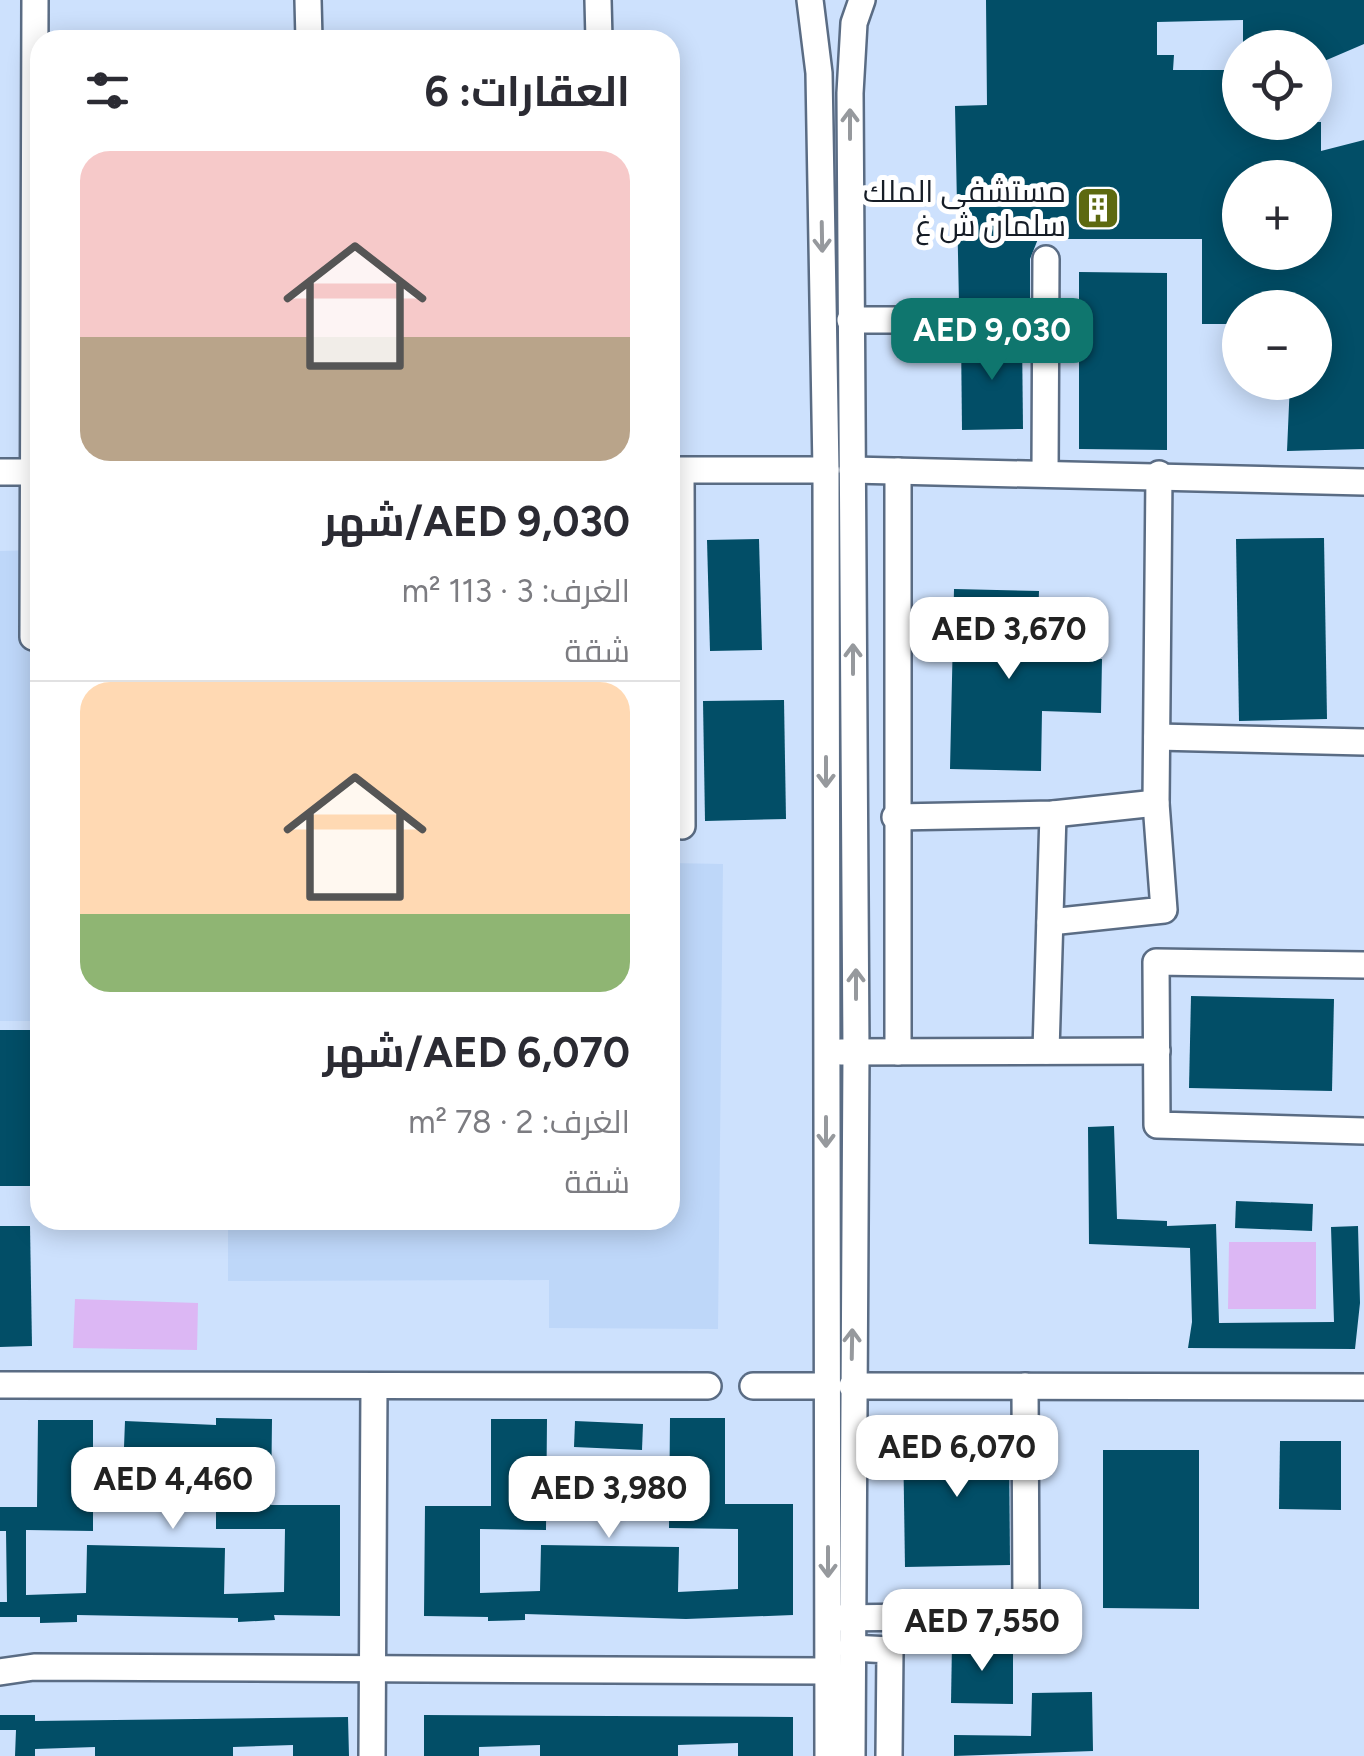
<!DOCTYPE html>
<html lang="ar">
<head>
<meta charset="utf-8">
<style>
	:root { --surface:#fff; --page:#f7f7f7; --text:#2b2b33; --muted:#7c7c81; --line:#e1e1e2; --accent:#0f766e }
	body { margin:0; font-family:Figtree,Cairo,sans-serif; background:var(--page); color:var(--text); direction:rtl; height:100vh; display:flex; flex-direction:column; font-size:38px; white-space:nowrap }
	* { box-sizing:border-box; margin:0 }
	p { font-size:32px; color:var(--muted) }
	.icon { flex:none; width:55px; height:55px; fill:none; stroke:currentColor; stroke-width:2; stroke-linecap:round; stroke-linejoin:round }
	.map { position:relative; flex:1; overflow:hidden; direction:ltr }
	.drawer { position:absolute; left:30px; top:30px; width:650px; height:1200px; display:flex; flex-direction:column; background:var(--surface); border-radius:30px; box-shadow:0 5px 25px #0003; direction:rtl }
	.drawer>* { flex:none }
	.tools { position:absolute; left:1222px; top:30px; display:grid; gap:20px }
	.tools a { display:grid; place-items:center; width:110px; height:110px; border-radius:50%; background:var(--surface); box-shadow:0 5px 25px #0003; font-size:50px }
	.price { position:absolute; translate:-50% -85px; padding:0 22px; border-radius:20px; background:#fff; color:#222; font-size:32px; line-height:65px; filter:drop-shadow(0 2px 5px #0008) }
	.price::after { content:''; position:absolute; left:50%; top:60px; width:30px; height:22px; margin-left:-15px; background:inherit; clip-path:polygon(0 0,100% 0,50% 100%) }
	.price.selected { background:var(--accent); color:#fff }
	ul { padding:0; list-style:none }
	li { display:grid; align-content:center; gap:20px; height:530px; padding:0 50px }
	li+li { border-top:2px solid var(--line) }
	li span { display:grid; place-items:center; height:310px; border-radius:30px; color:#555 }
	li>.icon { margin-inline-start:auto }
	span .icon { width:180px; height:180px; fill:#fffc; stroke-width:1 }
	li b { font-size:42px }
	h2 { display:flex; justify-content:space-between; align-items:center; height:120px; padding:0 50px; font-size:42px }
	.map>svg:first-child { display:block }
	.built { fill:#bed7f9 }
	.green { fill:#dcb7f4 }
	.building { fill:#024e67; fill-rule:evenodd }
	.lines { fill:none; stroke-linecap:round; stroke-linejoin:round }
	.minor-casing { stroke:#5a6c84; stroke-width:30 }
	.minor { stroke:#fff; stroke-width:25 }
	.oneway { stroke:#96999d }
	.labels { text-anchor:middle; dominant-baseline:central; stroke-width:10; stroke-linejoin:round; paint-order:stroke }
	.poi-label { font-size:30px; fill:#151c26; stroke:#fff; text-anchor:end }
</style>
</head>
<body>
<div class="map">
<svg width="1364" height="1756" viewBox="0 0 1364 1756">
	<rect width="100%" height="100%" fill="#cde1fd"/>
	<g class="built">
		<path d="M40,550V1021H0V551Z"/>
		<path d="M670,863L723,864L718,1329L549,1328V1280L228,1281V1220H670Z"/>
	</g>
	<g class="green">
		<path d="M1229,1242H1316V1309H1228Z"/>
		<path d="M75,1299L198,1303L197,1350L73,1348Z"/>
	</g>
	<g class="building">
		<path d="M986,0H1364V44L1315,65V48H1243V20L1157,22V55H1174L1173,70H1240V122H1321V151L1364,140V449L1287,451L1290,382H1315V308H1240V324H1202V239H1038L1030,259V303L959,304L955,106L987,105ZM1240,178H1315V252H1240Z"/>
		<path d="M1079,272L1167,273V450L1079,449Z"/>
		<path d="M961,336H1022L1023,429L962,430Z"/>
		<path d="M1324,538L1327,719L1239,721L1236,539Z"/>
		<path d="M759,539L762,650L710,651L707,540Z"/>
		<path d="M954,589L1039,591L1037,657L1102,659L1101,713L1042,711L1041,771L950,769Z"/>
		<path d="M784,700L786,819L705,821L703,701Z"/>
		<path d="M1191,996L1334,999L1332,1091L1189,1088Z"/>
		<rect x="0" y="1030" width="40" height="156"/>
		<path d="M1114,1126L1117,1219L1167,1221V1226L1216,1224L1219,1323L1334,1322L1331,1227L1358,1226L1360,1303L1355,1349L1188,1348L1192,1322L1190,1248L1089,1244L1088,1127Z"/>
		<path d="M1236,1201L1313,1204L1312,1231L1235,1228Z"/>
		<path d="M0,1226H30L32,1346L0,1347Z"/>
		<path d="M216,1418L272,1419L271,1505H340V1616L274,1615L275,1620L238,1622V1618L77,1615V1622L40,1623V1617H0V1602H7L6,1531H0V1507H37L38,1420H93V1531L26,1530V1595L86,1593L87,1545L225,1548L224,1594L284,1592L285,1529H216V1451L124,1447L125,1421L216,1425Z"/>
		<path d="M670,1418H725V1504H793V1615L686,1619L525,1614V1620L488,1621V1617L424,1616L425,1506H491V1419H547L546,1530L480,1529V1593L540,1591L541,1545L679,1547L678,1592L738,1589V1529L669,1528Z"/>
		<path d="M575,1421L643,1424L642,1450L574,1447Z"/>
		<path d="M1009,1434L1010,1565L905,1567L903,1435Z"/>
		<path d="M1280,1441H1341V1510L1279,1509Z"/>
		<path d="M1103,1450H1199V1609L1103,1608Z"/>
		<path d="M952,1643L1013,1644V1704L951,1703Z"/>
		<path d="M1092,1692L1093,1751L954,1756V1735L1031,1736L1032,1693Z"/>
		<path d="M0,1715H35V1721L348,1717L349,1756H293V1745L233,1747V1756H95V1747L35,1749V1756H15L16,1730H0Z"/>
		<path d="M424,1715L793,1717V1756H738V1743L678,1745V1756H540V1745L479,1747V1756H424Z"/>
	</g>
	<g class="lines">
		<g class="minor-casing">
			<g id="minor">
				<path d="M35,0L33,637H40"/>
				<path d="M308,0L309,40"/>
				<path d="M598,0L599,40"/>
				<path d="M810,0L819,73L826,470L828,1756"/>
				<path d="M850,320H1046"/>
				<path d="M670,470H826"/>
				<path d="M852,470L1364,482"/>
				<path d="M681,471L682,826"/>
				<path d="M898,471V1052"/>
				<path d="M0,472H40"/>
				<path d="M1045,473L1046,259"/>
				<path d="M1157,737L1364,742"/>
				<path d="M895,817L1053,814L1156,803"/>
				<path d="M1050,922L1164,910L1156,803L1159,474"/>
				<path d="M1364,965L1156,962L1157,1125L1364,1131"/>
				<path d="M1046,1051L1053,814"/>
				<path d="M841,1052L1157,1051"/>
				<path d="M0,1385L708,1386"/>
				<path d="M753,1386H828"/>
				<path d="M852,1386L1364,1387"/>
				<path d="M834,1618L1015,1616L1026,1605L1025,1386"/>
				<path d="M851,1648L890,1650L889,1756"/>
				<path d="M0,1672L34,1667L828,1671"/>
				<path d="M372,1756L374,1386"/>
				<path d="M852,1756L856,1052L850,93L854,23L862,0"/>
			</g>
		</g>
		<use href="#minor" class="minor"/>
	</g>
	<defs><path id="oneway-shaft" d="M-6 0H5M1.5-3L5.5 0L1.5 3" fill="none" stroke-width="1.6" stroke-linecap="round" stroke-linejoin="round" transform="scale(2.5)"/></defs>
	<g class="oneway">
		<use href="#oneway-shaft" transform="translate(850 124) rotate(-90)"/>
		<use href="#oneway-shaft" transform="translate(822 237) rotate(89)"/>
		<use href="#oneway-shaft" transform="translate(853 659) rotate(-90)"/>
		<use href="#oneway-shaft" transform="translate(826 772) rotate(90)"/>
		<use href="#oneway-shaft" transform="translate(856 984) rotate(-90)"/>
		<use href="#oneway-shaft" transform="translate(826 1132) rotate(90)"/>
		<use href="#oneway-shaft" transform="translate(852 1344) rotate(-89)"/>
		<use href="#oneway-shaft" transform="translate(828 1562) rotate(90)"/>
	</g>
	<defs>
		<g id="building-square" transform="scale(2.25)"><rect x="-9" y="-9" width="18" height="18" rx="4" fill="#5d6910" stroke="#fff"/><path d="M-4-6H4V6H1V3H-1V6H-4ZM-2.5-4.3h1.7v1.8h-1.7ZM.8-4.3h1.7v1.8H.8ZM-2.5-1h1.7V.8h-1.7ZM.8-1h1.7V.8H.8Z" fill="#fff"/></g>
	</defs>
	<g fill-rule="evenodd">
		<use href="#building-square" x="1098" y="208"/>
	</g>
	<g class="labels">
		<g class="poi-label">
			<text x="1066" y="191">مستشفى الملك<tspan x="1066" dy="34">سلمان ش غ</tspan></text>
		</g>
	</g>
</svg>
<div class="tools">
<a><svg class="icon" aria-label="locate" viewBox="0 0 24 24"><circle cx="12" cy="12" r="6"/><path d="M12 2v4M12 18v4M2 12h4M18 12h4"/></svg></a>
<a>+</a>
<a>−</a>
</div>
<b class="price selected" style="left:992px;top:383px">AED 9,030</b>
<b class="price" style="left:1009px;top:682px">AED 3,670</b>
<b class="price" style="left:957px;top:1500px">AED 6,070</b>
<b class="price" style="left:173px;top:1532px">AED 4,460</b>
<b class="price" style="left:609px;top:1541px">AED 3,980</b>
<b class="price" style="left:982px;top:1674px">AED 7,550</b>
<section class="drawer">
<h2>العقارات: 6<svg class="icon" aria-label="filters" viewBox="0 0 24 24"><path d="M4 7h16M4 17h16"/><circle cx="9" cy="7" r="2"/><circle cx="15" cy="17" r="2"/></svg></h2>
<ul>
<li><span style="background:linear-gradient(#f6c9c9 60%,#b9a48a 0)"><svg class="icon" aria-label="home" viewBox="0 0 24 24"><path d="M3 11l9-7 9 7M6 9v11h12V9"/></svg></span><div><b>AED 9,030/شهر</b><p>الغرف: 3 · 113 m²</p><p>شقة</p></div></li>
<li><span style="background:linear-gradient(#ffd9b3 75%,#8fb573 0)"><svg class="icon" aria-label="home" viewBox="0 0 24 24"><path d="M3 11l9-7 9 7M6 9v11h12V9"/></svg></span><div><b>AED 6,070/شهر</b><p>الغرف: 2 · 78 m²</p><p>شقة</p></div></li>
</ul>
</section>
</div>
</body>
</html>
